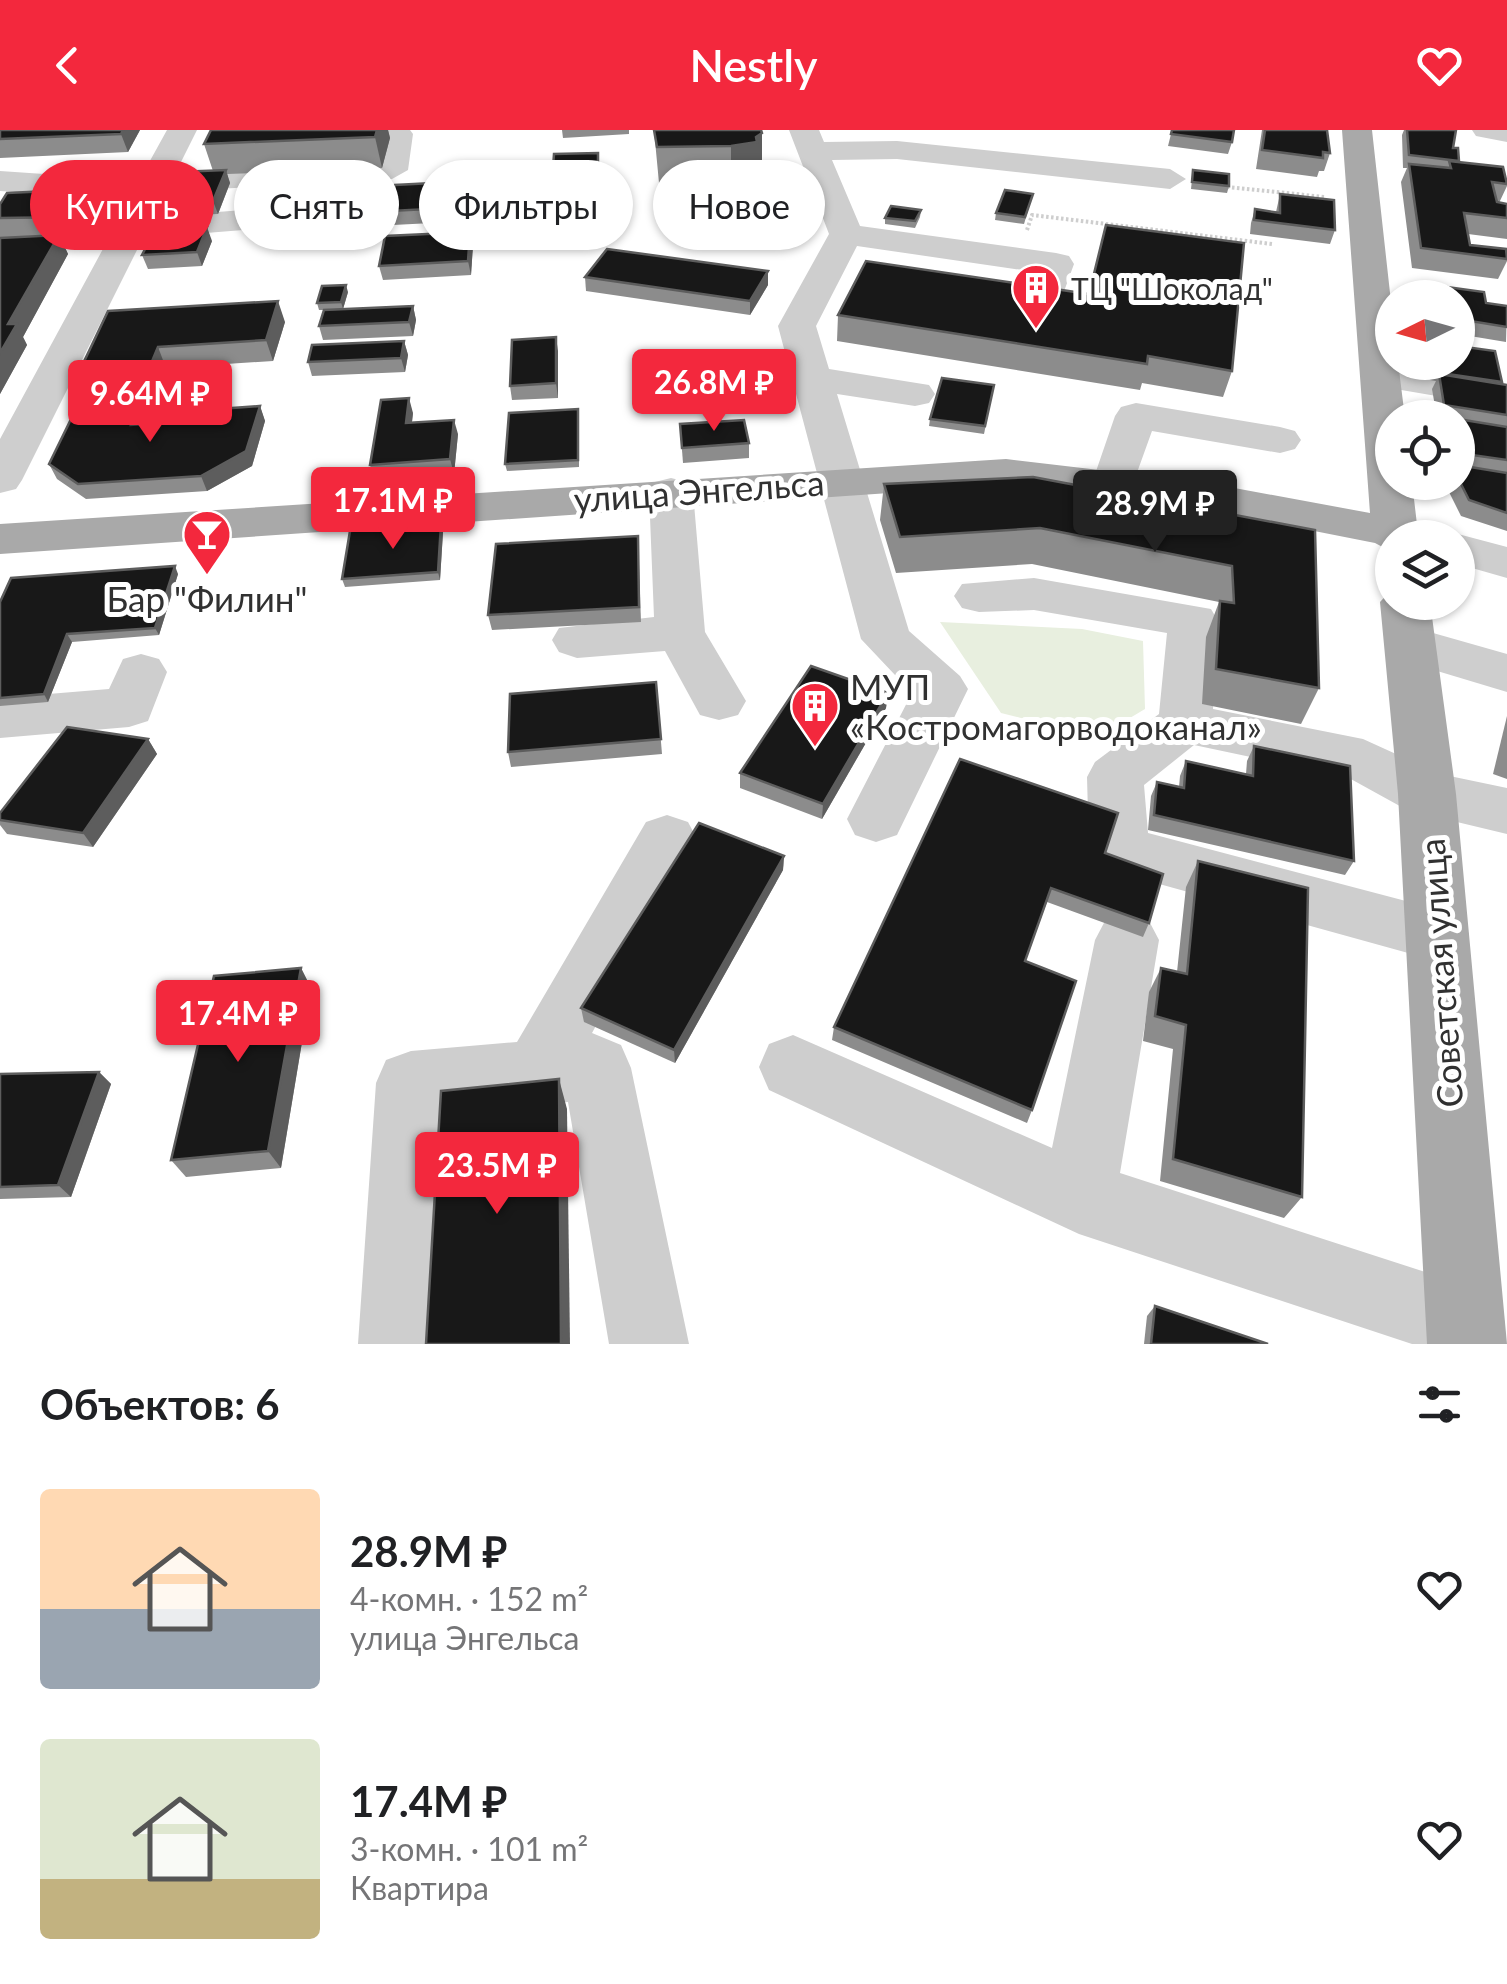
<!DOCTYPE html>
<html lang="ru">
<head>
<meta charset="utf-8">
<style>
	:root { --surface:#fff; --page:#f2f2f2; --text:#202124; --muted:#757577; --accent:#f3283d }
	body { margin:0; font-family:Lato,sans-serif; background:var(--page); color:var(--text); height:100vh; display:flex; flex-direction:column; font-size:38px; white-space:nowrap }
	* { box-sizing:border-box; margin:0 }
	p { font-size:32px; color:var(--muted) }
	.icon { flex:none; width:55px; height:55px; fill:none; stroke:currentColor; stroke-width:2; stroke-linecap:round; stroke-linejoin:round }
	.map { position:relative; height:1214px; overflow:hidden }
	.sheet { display:flex; flex-direction:column; background:var(--surface); flex:1 }
	.sheet>* { flex:none }
	.hud { position:absolute; left:30px; top:30px; width:1000px; height:90px; display:flex; gap:20px }
	.needle { width:65px; rotate:265deg }
	.buttons { position:absolute; left:1375px; top:150px; display:grid; gap:20px }
	.buttons a { display:grid; place-items:center; width:100px; height:100px; border-radius:50%; background:var(--surface); box-shadow:0 2px 8px #0004; font-size:50px }
	.price { position:absolute; translate:-50% -85px; padding:0 22px; border-radius:10px; background:var(--accent); color:#fff; font-size:32px; line-height:65px; filter:drop-shadow(0 2px 5px #0008) }
	.price::after { content:''; position:absolute; left:50%; top:60px; width:30px; height:22px; margin-left:-15px; background:inherit; clip-path:polygon(0 0,100% 0,50% 100%) }
	.price.on { background:#222; color:#fff }
	ul { padding:0; list-style:none }
	li { display:flex; align-items:center; gap:30px; height:250px; padding:0 40px }
	li span { display:grid; place-items:center; flex:none; width:280px; height:200px; border-radius:10px; color:#555 }
	li>.icon { margin-inline-start:auto }
	span .icon { width:120px; height:120px; fill:#fffc; stroke-width:1 }
	li b { font-size:42px }
	h2 { display:flex; justify-content:space-between; align-items:center; height:120px; padding:0 40px; font-size:42px }
	.pill { padding:0 35px; border-radius:45px; background:var(--surface); box-shadow:0 2px 8px #0004; font-size:35px; line-height:90px }
	.pill.on { background:var(--accent); color:#fff }
	header { display:flex; justify-content:space-between; align-items:center; height:130px; padding:0 40px; background:var(--accent); color:#fff; font-size:45px; font-weight:600 }
	.map>svg:first-child { display:block }
	.green { fill:#e8efdf }
	.lines { fill:none; stroke-linecap:round; stroke-linejoin:round }
	.path { stroke:#cecece; stroke-width:4; stroke-dasharray:2.5 2.5; stroke-linecap:butt }
	.minor { fill:#cecece; fill-rule:evenodd }
	.major { fill:#a9a9a9; fill-rule:evenodd }
	.wall { fill:#8c8c8c }
	.shaded-wall { fill:#5d5d5d }
	.building { fill:#181818; stroke:#5d5d5d; stroke-width:2.5 }
	.labels { text-anchor:middle; dominant-baseline:central; stroke-width:10; stroke-linejoin:round; paint-order:stroke }
	.far-poi-label { font-size:30px; fill:#313131; stroke:#fff; text-anchor:start }
	.street-label { font-size:35px; fill:#313131; stroke:#fff }
	.poi-label { font-size:35px; fill:#313131; stroke:#fff }
</style>
</head>
<body>
<header><svg class="icon" aria-label="back" viewBox="0 0 24 24"><path d="M15 5l-7 7 7 7"/></svg>Nestly<svg class="icon" aria-label="heart" viewBox="0 0 24 24"><path d="M12 20l-8-8c-3-5 5-10 8-4 3-6 11-1 8 4z"/></svg></header>
<div class="map">
<svg width="1507" height="1214" viewBox="0 0 1507 1214">
	<rect width="100%" height="100%" fill="#fff"/>
	<path class="green" d="M940,492L1082,499L1143,511L1145,579L1098,607L1001,583Z"/>
	<g class="lines">
		<g class="path">
			<path d="M1227,57L1325,67"/>
			<path d="M1027,100L1032,85L1272,114"/>
		</g>
		<g class="minor">
			<path d="M167,0H197L176,42L378,31L381,12L334,9L319,0H410L413,4L408,40L392,49L166,62L153,87L357,71L369,74L374,81L369,88L357,91L143,108L22,350L16,359L0,363V309L136,58L44,64L0,61V41L44,44L146,38Z"/>
			<path d="M789,0H819L824,12L897,11L1170,39L1186,49L1170,59L897,29L832,30L860,96L1056,123L1069,126L1074,134L1055,186H1029L1023,178L1036,142L857,116L816,196L829,239L929,255L935,264L929,273L915,276L837,264L909,501L960,546L968,559L897,705L876,712L855,705L847,689L912,563L861,509L778,196L829,104Z"/>
			<path d="M1472,0H1507V12L1476,6Z"/>
			<path d="M1380,234L1507,254V278L1366,254L1360,246L1366,238Z"/>
			<path d="M1136,273L1280,297L1295,301L1301,310L1295,319L1280,323L1152,301L1130,362L1114,366L1098,362L1092,353L1115,286L1121,277Z"/>
			<path d="M671,348L687,352L693,362L705,502L746,571L738,585L719,590L700,585L665,521L577,528L559,522L552,510L559,498L654,487L649,362L655,352Z"/>
			<path d="M1458,404L1507,417V448L1458,434V408H1445Z"/>
			<path d="M1034,448L1211,479L1218,491L1213,579L1363,609L1440,644L1507,658V704L1407,680L1349,648L1194,615L1144,655L1148,703L1459,785L1469,804L1459,823L1437,831L1098,737L1089,720L1087,647L1095,632L1159,584L1167,503L1034,480L979,482L962,478L954,466L962,454Z"/>
			<path d="M1412,497L1507,524V562L1394,528L1386,515L1394,502Z"/>
			<path d="M141,524L159,529L167,542L148,591L129,597L0,608V568L109,559L123,529Z"/>
			<path d="M667,685L688,692L697,709L592,903L621,915L631,938L689,1214H609L568,972L445,983L438,1214H358L376,953L386,930L411,921L517,912L646,692Z"/>
			<path d="M1127,783L1149,791L1159,810L1120,1043L1493,1164L1505,1192L1496,1214H1412L1079,1104L769,960L759,937L769,914L793,905L1052,1018L1095,810L1105,791Z"/>
		</g>
		<g class="major">
			<path d="M1342,0H1372L1392,181V232H1398L1405,288H1392V352H1412L1418,403V408H1392V422L1375,413L1202,379L1006,355L0,424V394L1006,329L1202,352L1370,383Z"/>
			<path d="M1392,459V472H1430L1456,664L1507,1214H1427L1398,664L1380,472Z"/>
		</g>
	</g>
	<g class="wall">
		<path d="M0,0H140L128,22L0,28Z"/>
		<path d="M211,0H388L390,8L382,38L227,44L230,53L218,84L167,86L163,73L213,41L204,14Z"/>
		<path d="M562,0H629V4L563,8Z"/>
		<path d="M654,0H761L762,39L757,42V48L731,52L659,53Z"/>
		<path d="M1172,0L1232,12L1228,24L1168,16Z"/>
		<path d="M1262,0H1327L1330,23L1324,41H1319L1317,47L1256,39Z"/>
		<path d="M1404,0H1456L1453,18L1459,32L1507,51V56L1499,73L1507,74V109L1468,104L1470,115L1507,124V131L1498,149L1412,138L1401,52L1407,38H1403L1402,5Z"/>
		<path d="M599,36L600,92L552,94L550,80Z"/>
		<path d="M1193,40L1229,56L1227,63L1191,59Z"/>
		<path d="M473,64L471,91L393,95L390,81Z"/>
		<path d="M1033,64L1024,94L995,90L996,83Z"/>
		<path d="M1280,64L1335,100L1330,114L1250,104L1251,93L1255,79L1276,82Z"/>
		<path d="M0,74L100,78L83,106L60,107L68,124L23,207L27,215L0,264Z"/>
		<path d="M921,80L920,87L915,98L885,94V88Z"/>
		<path d="M470,102L473,115L471,145L383,150L379,136Z"/>
		<path d="M212,111L202,136L148,139L142,125Z"/>
		<path d="M866,131L1232,241L1223,267L1142,253L1140,260L837,211L838,185Z"/>
		<path d="M585,147L768,155L750,185L586,161Z"/>
		<path d="M1425,154L1486,173L1507,176L1506,212L1458,204V168H1419Z"/>
		<path d="M348,162L343,179L413,176L416,190L413,206L323,210L319,196L324,180H319L317,173Z"/>
		<path d="M108,181L285,192L273,231L166,238L152,274L82,278L72,257Z"/>
		<path d="M404,211L408,225L405,242L312,246L308,232Z"/>
		<path d="M558,221V268L512,270L510,256Z"/>
		<path d="M1428,232H1458L1502,252L1501,254L1507,255V401L1461,386L1444,352H1458V288H1437L1432,259L1436,251L1430,250Z"/>
		<path d="M994,255L984,304L929,296L930,289Z"/>
		<path d="M260,276L265,291L252,336L207,361L86,369L57,349L49,334L144,292V294L202,291Z"/>
		<path d="M413,283L412,292L458,304L454,344L374,350L370,335Z"/>
		<path d="M579,287V337L507,341L505,334Z"/>
		<path d="M680,294L749,313V328L683,333Z"/>
		<path d="M884,354L1315,400L1319,558L1301,594L1202,574L1206,507L1219,472L1032,434L896,443L880,390Z"/>
		<path d="M443,402L440,450L345,457L342,449Z"/>
		<path d="M638,406L641,492L492,500L488,485Z"/>
		<path d="M178,444L159,505L72,512L48,572L0,576V472Z"/>
		<path d="M656,552L662,624L511,637L508,622Z"/>
		<path d="M888,563L886,578L822,689L740,658V643Z"/>
		<path d="M1507,586V649L1493,644Z"/>
		<path d="M148,609L157,624L93,717L7,704L0,695V683Z"/>
		<path d="M1254,616L1354,731L1345,745L1148,700L1151,666L1157,652L1179,657L1180,646L1186,631L1246,644L1247,631Z"/>
		<path d="M1105,723L1149,793L1143,807L1047,772L1025,831L1032,980L1027,993L832,910L834,897Z"/>
		<path d="M784,726L783,740L675,933L584,892L581,878Z"/>
		<path d="M1198,731L1302,1067L1284,1088L1160,1051L1173,919L1143,911L1149,862L1161,838L1177,842L1186,757Z"/>
		<path d="M301,838L311,858L281,1038L186,1047L171,1030Z"/>
		<path d="M99,942L111,954L71,1067L0,1069V944Z"/>
		<path d="M1155,1176L1268,1214H1144L1147,1186Z"/>
	</g>
	<g class="shaded-wall">
		<path d="M123,0H140L128,22L121,4Z"/>
		<path d="M377,0H388L390,8L382,38L375,7Z"/>
		<path d="M762,3V39L757,42V48L731,52V16Z"/>
		<path d="M226,40L230,53L218,84L213,71Z"/>
		<path d="M471,51L473,64L471,91L469,77Z"/>
		<path d="M92,59L100,78L83,106L75,87Z"/>
		<path d="M207,97L212,111L202,136L197,122Z"/>
		<path d="M470,102L473,115L471,145L468,131Z"/>
		<path d="M59,105L68,124L23,207L27,215L0,264V223L8,194Z"/>
		<path d="M768,141V155L750,185V171Z"/>
		<path d="M346,155L348,162L343,179L341,172Z"/>
		<path d="M278,171L285,192L273,231L266,210Z"/>
		<path d="M413,176L416,190L413,206L409,192Z"/>
		<path d="M556,207L558,221V268L556,253Z"/>
		<path d="M404,211L408,225L405,242L401,228Z"/>
		<path d="M158,217L166,238L152,274L143,253Z"/>
		<path d="M409,268L413,283L410,308L406,293Z"/>
		<path d="M260,276L265,291L252,336L207,361L201,346Z"/>
		<path d="M138,277L144,292L137,309L131,295Z"/>
		<path d="M454,290L458,304L454,344L450,329Z"/>
		<path d="M441,394L443,402L440,450L438,442Z"/>
		<path d="M175,436L178,444L159,505L155,498Z"/>
		<path d="M67,504L72,512L48,572L44,564Z"/>
		<path d="M888,563L886,578L822,689L823,674Z"/>
		<path d="M148,609L157,624L93,717L83,703Z"/>
		<path d="M784,726L783,740L675,933L674,920Z"/>
		<path d="M301,838L311,858L281,1038L268,1021Z"/>
		<path d="M99,942L111,954L71,1067L58,1055Z"/>
		<path d="M559,949L567,979L570,1214H561Z"/>
	</g>
	<g class="building">
		<path d="M0,0H123L121,4L0,9Z"/>
		<path d="M211,0H377L375,7L204,14Z"/>
		<path d="M654,0H761L762,3L756,7L757,12L731,16L657,17Z"/>
		<path d="M1172,0H1234L1232,12L1171,4Z"/>
		<path d="M1265,0H1327L1330,23L1323,22V28L1262,20Z"/>
		<path d="M1407,0H1456L1453,18H1458L1459,31L1409,25Z"/>
		<path d="M598,23V78L550,80L554,24Z"/>
		<path d="M1449,31L1503,37L1507,54L1492,52L1497,72L1507,74V88L1464,83L1470,115L1506,119L1507,129L1421,118L1409,34L1451,38Z"/>
		<path d="M226,40L213,71L163,73L178,42Z"/>
		<path d="M1193,40L1229,44V56L1192,52Z"/>
		<path d="M471,51L469,77L390,81L395,55Z"/>
		<path d="M92,59L75,87L0,88V74L7,63Z"/>
		<path d="M1005,60L1033,64L1025,87L996,83Z"/>
		<path d="M1280,64L1334,70L1335,100L1254,90L1255,79L1280,83Z"/>
		<path d="M891,76L921,80L915,91L885,88Z"/>
		<path d="M1106,95L1244,113L1232,241L1148,226L1147,234L838,185L866,131L1089,164Z"/>
		<path d="M207,97L197,122L142,125L155,100Z"/>
		<path d="M470,102L468,131L379,136L385,106Z"/>
		<path d="M59,105L8,194H17L0,223V108Z"/>
		<path d="M607,119L768,141L750,171L585,147Z"/>
		<path d="M1425,154L1484,162L1486,173L1507,176V197L1458,189V168H1427Z"/>
		<path d="M346,155L341,172L317,173L322,156Z"/>
		<path d="M278,171L266,210L158,217L143,253L72,257L108,181Z"/>
		<path d="M413,176L409,192L319,196L324,180Z"/>
		<path d="M556,207V253L510,256L512,210Z"/>
		<path d="M404,211L401,228L308,232L312,215Z"/>
		<path d="M1458,216L1495,221L1502,252L1434,242L1432,232H1458Z"/>
		<path d="M1439,244L1507,255V285L1444,275Z"/>
		<path d="M942,248L994,255L985,296L930,289Z"/>
		<path d="M409,268L406,293L454,290L450,329L370,335L381,270Z"/>
		<path d="M260,276L246,321L201,346L78,354L49,334L75,281L138,277L131,295L202,291L205,280Z"/>
		<path d="M578,279V330L505,334L509,283Z"/>
		<path d="M1458,289L1507,297V330L1458,323Z"/>
		<path d="M744,290L749,313L682,318L680,294Z"/>
		<path d="M1458,335L1507,343V383L1469,370L1458,348Z"/>
		<path d="M1033,347L1315,400L1319,558L1216,539L1220,471L1234,473L1232,436L1040,398L900,407L884,354Z"/>
		<path d="M441,394L438,442L342,449L350,401Z"/>
		<path d="M638,406L639,477L488,485L496,414Z"/>
		<path d="M175,436L155,498L67,504L44,564L0,568V472L11,448Z"/>
		<path d="M811,536L888,563L823,674L740,643Z"/>
		<path d="M656,552L661,609L508,622L510,564Z"/>
		<path d="M67,597L148,609L83,703L0,690V683Z"/>
		<path d="M1254,616L1350,636L1354,731L1154,685L1157,652L1184,658L1186,631L1253,646Z"/>
		<path d="M960,629L1118,683L1105,723L1163,744L1149,793L1051,758L1025,831L1076,851L1032,980L834,897Z"/>
		<path d="M699,693L784,726L674,920L581,878Z"/>
		<path d="M1198,731L1308,758L1302,1067L1173,1029L1186,895L1155,886L1161,838L1187,844Z"/>
		<path d="M301,838L268,1021L171,1030L214,846Z"/>
		<path d="M99,942L58,1055L0,1057V944Z"/>
		<path d="M559,949L561,1214H426L441,961Z"/>
		<path d="M1155,1176L1268,1214H1151Z"/>
	</g>
	<defs>
		<g id="building-pin" transform="scale(2.5)"><path d="M0 17L-7.5 6A9.5 9.5 0 1 1 7.5 6Z" fill="#f3283d" stroke="#fff"/><path d="M-4-6H4V6H1V3H-1V6H-4ZM-2.5-4.3h1.7v1.8h-1.7ZM.8-4.3h1.7v1.8H.8ZM-2.5-1h1.7V.8h-1.7ZM.8-1h1.7V.8H.8Z" fill="#fff"/></g>
		<g id="bar-pin" transform="scale(2.5)"><path d="M0 17L-7.5 6A9.5 9.5 0 1 1 7.5 6Z" fill="#f3283d" stroke="#fff"/><path d="M-6-5H6L.8 .8V4.5H3.5V6h-7V4.5H-.8V.8Z" fill="#fff"/></g>
	</defs>
	<g fill-rule="evenodd">
		<use href="#building-pin" x="1036" y="158"/>
		<use href="#bar-pin" x="207" y="404"/>
		<use href="#building-pin" x="815" y="576"/>
	</g>
	<g class="labels">
		<g class="far-poi-label">
			<text x="1071" y="158">ТЦ "Шоколад"</text>
		</g>
		<g class="street-label">
			<text transform="translate(699 360) rotate(-4)">улица Энгельса</text>
			<text transform="translate(1440 843) rotate(-94)">Советская улица</text>
		</g>
		<g class="poi-label">
			<text x="207" y="468">Бар "Филин"</text>
			<text x="850" y="556" text-anchor="start">МУП<tspan x="850" dy="40">«Костромагорводоканал»</tspan></text>
		</g>
	</g>
</svg>
<div class="buttons">
<a><svg class="needle" viewBox="-14 -14 28 28"><path d="M0-13l5 13h-10z" fill="#e53935"/><path d="M0 13l5-13h-10z" fill="#757577"/></svg></a>
<a><svg class="icon" aria-label="locate" viewBox="0 0 24 24"><circle cx="12" cy="12" r="6"/><path d="M12 2v4M12 18v4M2 12h4M18 12h4"/></svg></a>
<a><svg class="icon" aria-label="layers" viewBox="0 0 24 24"><path d="M12 4l9 5-9 5-9-5zM3 14l9 5 9-5"/></svg></a>
</div>
<b class="price" style="left:714px;top:304px">26.8M ₽</b>
<b class="price" style="left:150px;top:315px">9.64M ₽</b>
<b class="price" style="left:393px;top:422px">17.1M ₽</b>
<b class="price on" style="left:1155px;top:425px">28.9M ₽</b>
<b class="price" style="left:238px;top:935px">17.4M ₽</b>
<b class="price" style="left:497px;top:1087px">23.5M ₽</b>
<div class="hud">
<a class="pill on">Купить</a>
<a class="pill">Снять</a>
<a class="pill">Фильтры</a>
<a class="pill">Новое</a>
</div>
</div>
<section class="sheet">
<h2>Объектов: 6<svg class="icon" aria-label="filters" viewBox="0 0 24 24"><path d="M4 7h16M4 17h16"/><circle cx="9" cy="7" r="2"/><circle cx="15" cy="17" r="2"/></svg></h2>
<ul>
<li><span style="background:linear-gradient(#ffd9b3 60%,#9aa5b1 0)"><svg class="icon" aria-label="home" viewBox="0 0 24 24"><path d="M3 11l9-7 9 7M6 9v11h12V9"/></svg></span><div><b>28.9M ₽</b><p>4-комн. · 152 m²</p><p>улица Энгельса</p></div><svg class="icon" aria-label="heart" viewBox="0 0 24 24"><path d="M12 20l-8-8c-3-5 5-10 8-4 3-6 11-1 8 4z"/></svg></li>
<li><span style="background:linear-gradient(#dfe7d0 70%,#c2b280 0)"><svg class="icon" aria-label="home" viewBox="0 0 24 24"><path d="M3 11l9-7 9 7M6 9v11h12V9"/></svg></span><div><b>17.4M ₽</b><p>3-комн. · 101 m²</p><p>Квартира</p></div><svg class="icon" aria-label="heart" viewBox="0 0 24 24"><path d="M12 20l-8-8c-3-5 5-10 8-4 3-6 11-1 8 4z"/></svg></li>
</ul>
</section>
</body>
</html>
